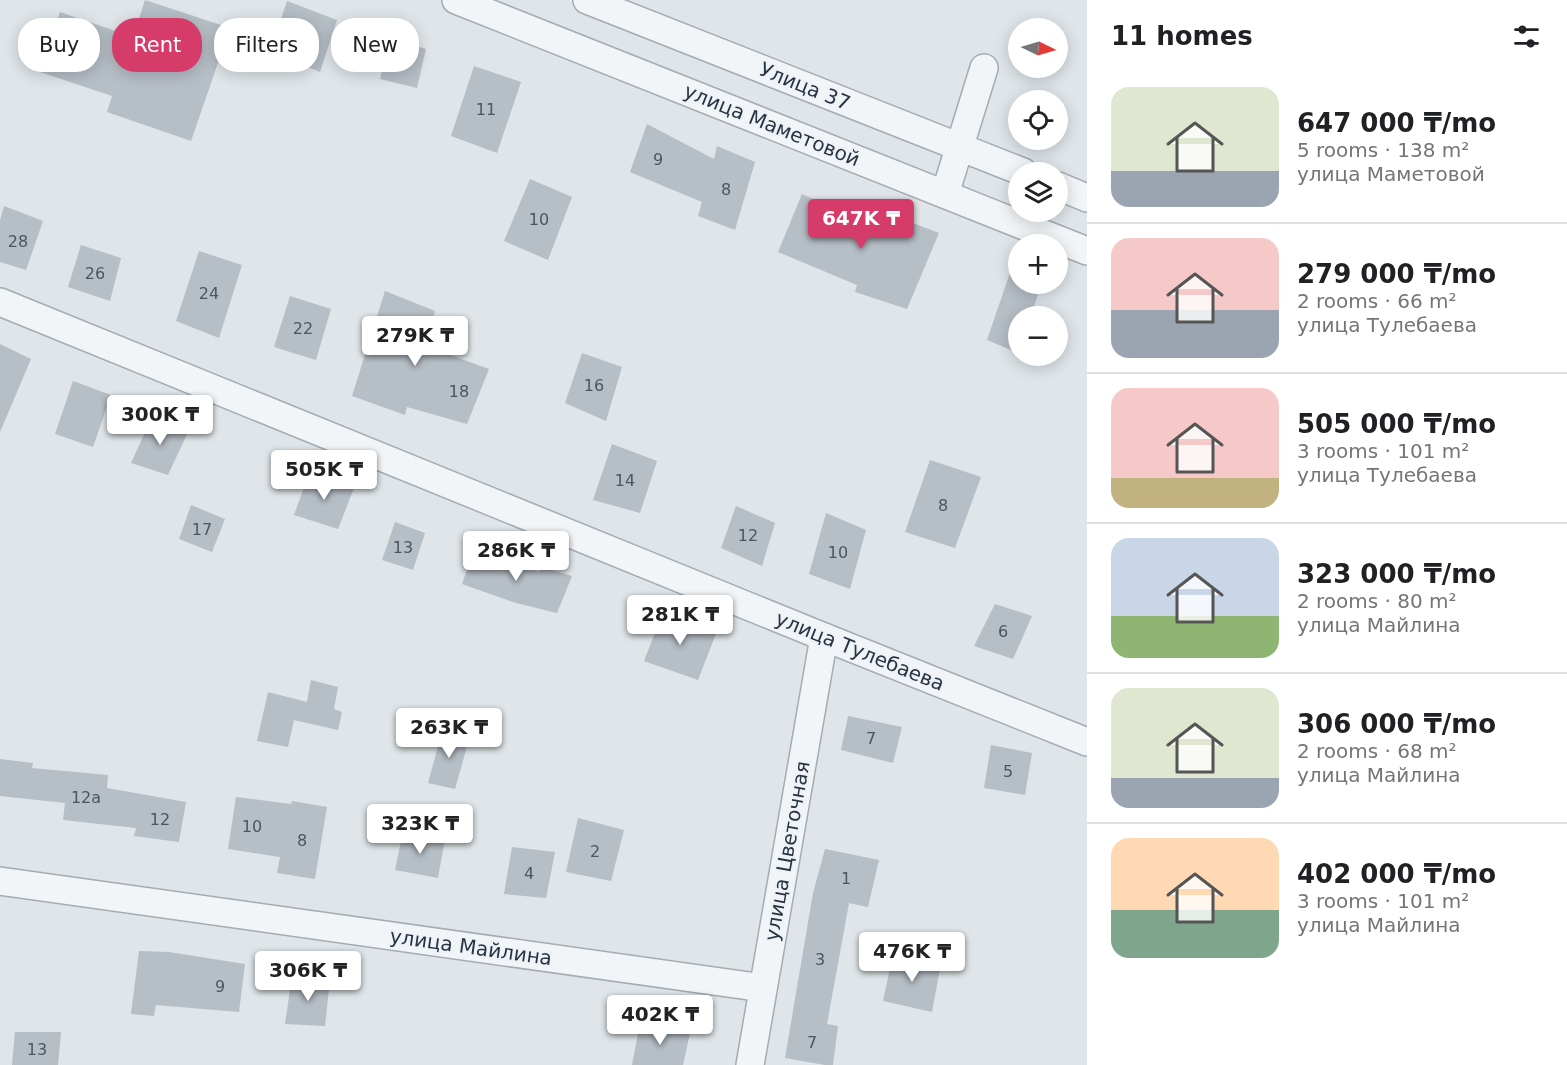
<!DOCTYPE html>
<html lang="en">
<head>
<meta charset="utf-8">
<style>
	:root { --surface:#fff; --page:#f2f2f2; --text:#202124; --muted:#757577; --line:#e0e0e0; --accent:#d63c6a }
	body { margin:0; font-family:"DejaVu Sans",sans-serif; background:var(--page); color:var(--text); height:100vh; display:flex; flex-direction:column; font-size:22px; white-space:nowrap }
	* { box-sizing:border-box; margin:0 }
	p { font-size:20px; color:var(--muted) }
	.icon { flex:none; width:33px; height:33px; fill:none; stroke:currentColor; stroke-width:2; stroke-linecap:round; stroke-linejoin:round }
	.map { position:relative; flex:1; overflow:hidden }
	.side { display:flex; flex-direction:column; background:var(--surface); width:480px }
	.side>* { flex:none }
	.top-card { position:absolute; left:18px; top:18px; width:570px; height:54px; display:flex; gap:12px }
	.needle { width:39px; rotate:95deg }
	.controls { position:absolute; left:1008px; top:18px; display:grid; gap:12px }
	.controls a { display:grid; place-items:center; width:60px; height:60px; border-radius:50%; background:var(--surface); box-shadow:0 3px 15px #0003; font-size:30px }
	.price { position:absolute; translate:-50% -51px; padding:0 14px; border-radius:6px; background:#fff; color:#222; font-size:20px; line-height:39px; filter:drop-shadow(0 2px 3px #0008) }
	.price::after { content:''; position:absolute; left:50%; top:36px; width:18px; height:14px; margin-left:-9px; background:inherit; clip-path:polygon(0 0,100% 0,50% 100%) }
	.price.active { background:var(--accent); color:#fff }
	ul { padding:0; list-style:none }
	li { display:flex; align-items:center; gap:18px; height:150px; padding:0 24px }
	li+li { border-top:2px solid var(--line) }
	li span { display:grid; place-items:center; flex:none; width:168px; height:120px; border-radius:18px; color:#555 }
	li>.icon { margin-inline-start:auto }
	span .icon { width:72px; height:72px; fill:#fffc; stroke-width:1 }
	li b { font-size:26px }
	h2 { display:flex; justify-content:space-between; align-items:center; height:72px; padding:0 24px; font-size:26px }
	.chip { padding:0 21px; border-radius:24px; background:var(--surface); box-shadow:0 3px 15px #0003; font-size:21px; line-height:54px }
	.chip.active { background:var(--accent); color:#fff }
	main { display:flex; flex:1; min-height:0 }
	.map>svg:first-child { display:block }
	.building { fill:#b6bec6 }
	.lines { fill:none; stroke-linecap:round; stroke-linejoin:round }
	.minor-casing { stroke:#a4acb3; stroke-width:30 }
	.minor { stroke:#f2f5f7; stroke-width:27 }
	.labels { text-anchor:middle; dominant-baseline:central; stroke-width:4.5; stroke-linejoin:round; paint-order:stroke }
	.number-label { font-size:16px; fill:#4b5662 }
	.street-label { font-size:20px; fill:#273441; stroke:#eff3f7 }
</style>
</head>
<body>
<main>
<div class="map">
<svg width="1087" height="1065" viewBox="0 0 1087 1065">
	<rect width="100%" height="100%" fill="#dfe5e9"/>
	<g class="building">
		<path d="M145,0L230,28L191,141L107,112L112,96L40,72L60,12L133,37Z"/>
		<path d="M287,1L337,20L320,72L270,51Z"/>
		<path d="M390,37L426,49L417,88L380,79Z"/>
		<path d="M474,66L521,82L497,153L451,136Z"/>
		<path d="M647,124L714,159L717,146L755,162L735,230L698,216L702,202L630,172Z"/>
		<path d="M530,179L572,197L548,260L504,241Z"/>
		<path d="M802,194L878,228L884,212L939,233L907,309L855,292L857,285L778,252Z"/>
		<path d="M4,206L43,221L26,270L0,262V220Z"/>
		<path d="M81,245L121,258L110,301L68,287Z"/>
		<path d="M199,251L242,265L219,338L176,321Z"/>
		<path d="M1015,258H1018V284H1029L1040,288L1031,316H1018V353L987,340Z"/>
		<path d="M385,291L435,311L425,346L489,369L467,424L407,407L405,415L352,396Z"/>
		<path d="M290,296L331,309L316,360L274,347Z"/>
		<path d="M0,344L31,359L0,432Z"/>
		<path d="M582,353L622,367L606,421L565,403Z"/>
		<path d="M73,381L111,395L93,447L55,434Z"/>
		<path d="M153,415L189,430L168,475L131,463Z"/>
		<path d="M612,444L657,461L640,513L593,500Z"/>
		<path d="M930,460L981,477L955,548L905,532Z"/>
		<path d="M310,471L354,488L338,529L294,515Z"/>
		<path d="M191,505L225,519L212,552L179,539Z"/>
		<path d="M736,506L775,523L762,566L721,548Z"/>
		<path d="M826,513L866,530L850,589L809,574Z"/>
		<path d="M395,522L425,533L413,570L382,560Z"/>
		<path d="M475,547L539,572L541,567L572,576L557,613L516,603L462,584Z"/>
		<path d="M995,604L1032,616L1013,659L974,646Z"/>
		<path d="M663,612L717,631L698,680L644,661Z"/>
		<path d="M311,680L338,687L334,709L342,712L338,730L294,720L288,747L257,741L268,692L307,702Z"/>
		<path d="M848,716L902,727L893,763L841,750Z"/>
		<path d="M443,728L470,736L455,789L428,783Z"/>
		<path d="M991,745L1032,753L1025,795L984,788Z"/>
		<path d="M0,759L33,763L32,768L108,775L107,788L186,802L179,842L134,836L136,828L63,820L65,803L0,796Z"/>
		<path d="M236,797L291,804L292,801L327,807L315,879L277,873L280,857L228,849Z"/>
		<path d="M578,818L624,830L611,881L566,872Z"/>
		<path d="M403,832L445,839L438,878L395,870Z"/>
		<path d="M512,847L555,852L546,898L504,894Z"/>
		<path d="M825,849L879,860L868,907L849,903L827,1024L838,1026L833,1065H825L785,1058L813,893Z"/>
		<path d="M139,951L169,952L245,964L239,1012L156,1005L154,1016L131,1014Z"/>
		<path d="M893,954L941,963L932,1012L883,1001Z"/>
		<path d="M292,976L330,980L325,1026L285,1024Z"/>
		<path d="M640,1023L690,1033L683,1065H632Z"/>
		<path d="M15,1032H61L58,1065H12Z"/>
	</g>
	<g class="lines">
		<g class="minor-casing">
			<g id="minor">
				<path d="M456,0L1087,251"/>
				<path d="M587,0L1023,172"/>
				<path d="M1058,186L1087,198"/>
				<path d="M945,194L984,68"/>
				<path d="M0,302L824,637L1087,742"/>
				<path d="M0,881L763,988"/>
				<path d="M750,1065L824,637"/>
			</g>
		</g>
		<use href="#minor" class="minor"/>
	</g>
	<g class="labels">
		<g class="number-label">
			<text x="486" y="109">11</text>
			<text x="658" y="159">9</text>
			<text x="726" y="189">8</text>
			<text x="539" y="219">10</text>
			<text x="18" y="241">28</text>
			<text x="95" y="273">26</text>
			<text x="209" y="293">24</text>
			<text x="303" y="328">22</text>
			<text x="594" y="385">16</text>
			<text x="459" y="391">18</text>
			<text x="625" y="480">14</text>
			<text x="943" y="505">8</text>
			<text x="202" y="529">17</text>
			<text x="748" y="535">12</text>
			<text x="403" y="547">13</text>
			<text x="838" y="552">10</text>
			<text x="1003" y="631">6</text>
			<text x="871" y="738">7</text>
			<text x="1008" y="771">5</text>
			<text x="86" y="797">12а</text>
			<text x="160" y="819">12</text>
			<text x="252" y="826">10</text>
			<text x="302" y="840">8</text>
			<text x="595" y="851">2</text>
			<text x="529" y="873">4</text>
			<text x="846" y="878">1</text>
			<text x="820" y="959">3</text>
			<text x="220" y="986">9</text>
			<text x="812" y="1042">7</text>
			<text x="37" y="1049">13</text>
		</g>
		<g class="street-label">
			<text transform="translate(805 86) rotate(22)">Улица 37</text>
			<text transform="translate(772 125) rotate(22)">улица Маметовой</text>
			<text transform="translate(860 651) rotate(22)">улица Тулебаева</text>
			<text transform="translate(787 851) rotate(-80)">улица Цветочная</text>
			<text transform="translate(471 947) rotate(8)">улица Майлина</text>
		</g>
	</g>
</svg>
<div class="controls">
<a><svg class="needle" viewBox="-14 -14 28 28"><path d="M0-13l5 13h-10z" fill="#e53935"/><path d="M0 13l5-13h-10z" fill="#757577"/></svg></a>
<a><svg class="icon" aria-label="locate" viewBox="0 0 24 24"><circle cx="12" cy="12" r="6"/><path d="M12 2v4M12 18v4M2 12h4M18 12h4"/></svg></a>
<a><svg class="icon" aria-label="layers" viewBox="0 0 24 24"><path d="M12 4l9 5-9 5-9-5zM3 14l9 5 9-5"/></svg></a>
<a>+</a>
<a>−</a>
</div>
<b class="price active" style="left:861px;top:250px">647K ₸</b>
<b class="price" style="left:415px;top:367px">279K ₸</b>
<b class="price" style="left:160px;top:446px">300K ₸</b>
<b class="price" style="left:324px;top:501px">505K ₸</b>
<b class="price" style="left:516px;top:582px">286K ₸</b>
<b class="price" style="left:680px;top:646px">281K ₸</b>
<b class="price" style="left:449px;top:759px">263K ₸</b>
<b class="price" style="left:420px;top:855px">323K ₸</b>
<b class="price" style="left:912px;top:983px">476K ₸</b>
<b class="price" style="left:308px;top:1002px">306K ₸</b>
<b class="price" style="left:660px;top:1046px">402K ₸</b>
<div class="top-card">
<a class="chip">Buy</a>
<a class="chip active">Rent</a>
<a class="chip">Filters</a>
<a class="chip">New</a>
</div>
</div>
<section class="side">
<h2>11 homes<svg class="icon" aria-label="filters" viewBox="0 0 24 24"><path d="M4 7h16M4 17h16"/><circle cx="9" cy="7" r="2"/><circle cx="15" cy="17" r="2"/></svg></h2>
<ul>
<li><span style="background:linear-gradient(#dfe7d0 70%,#9aa5b1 0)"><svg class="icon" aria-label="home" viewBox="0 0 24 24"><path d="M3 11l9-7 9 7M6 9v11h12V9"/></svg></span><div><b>647 000 ₸/mo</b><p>5 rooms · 138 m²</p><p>улица Маметовой</p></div></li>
<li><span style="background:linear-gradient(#f6c9c9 60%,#9aa5b1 0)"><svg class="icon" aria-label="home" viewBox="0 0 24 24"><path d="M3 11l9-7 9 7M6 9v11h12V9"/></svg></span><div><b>279 000 ₸/mo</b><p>2 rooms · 66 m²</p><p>улица Тулебаева</p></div></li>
<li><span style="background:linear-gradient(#f6c9c9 75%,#c2b280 0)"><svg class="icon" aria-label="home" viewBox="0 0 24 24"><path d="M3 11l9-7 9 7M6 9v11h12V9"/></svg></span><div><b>505 000 ₸/mo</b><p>3 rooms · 101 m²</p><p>улица Тулебаева</p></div></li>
<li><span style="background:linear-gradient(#c9d6e8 65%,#8fb573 0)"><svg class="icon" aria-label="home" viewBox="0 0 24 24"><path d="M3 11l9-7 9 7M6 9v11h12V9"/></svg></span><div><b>323 000 ₸/mo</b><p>2 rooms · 80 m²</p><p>улица Майлина</p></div></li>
<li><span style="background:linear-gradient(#dfe7d0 75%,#9aa5b1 0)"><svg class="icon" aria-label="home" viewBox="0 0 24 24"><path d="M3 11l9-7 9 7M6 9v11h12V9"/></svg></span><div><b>306 000 ₸/mo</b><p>2 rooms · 68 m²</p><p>улица Майлина</p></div></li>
<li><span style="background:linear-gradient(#ffd9b3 60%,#7fa58c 0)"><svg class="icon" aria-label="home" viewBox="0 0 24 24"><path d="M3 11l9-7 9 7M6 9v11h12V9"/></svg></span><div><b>402 000 ₸/mo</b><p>3 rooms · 101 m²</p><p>улица Майлина</p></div></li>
</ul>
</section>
</main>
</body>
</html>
